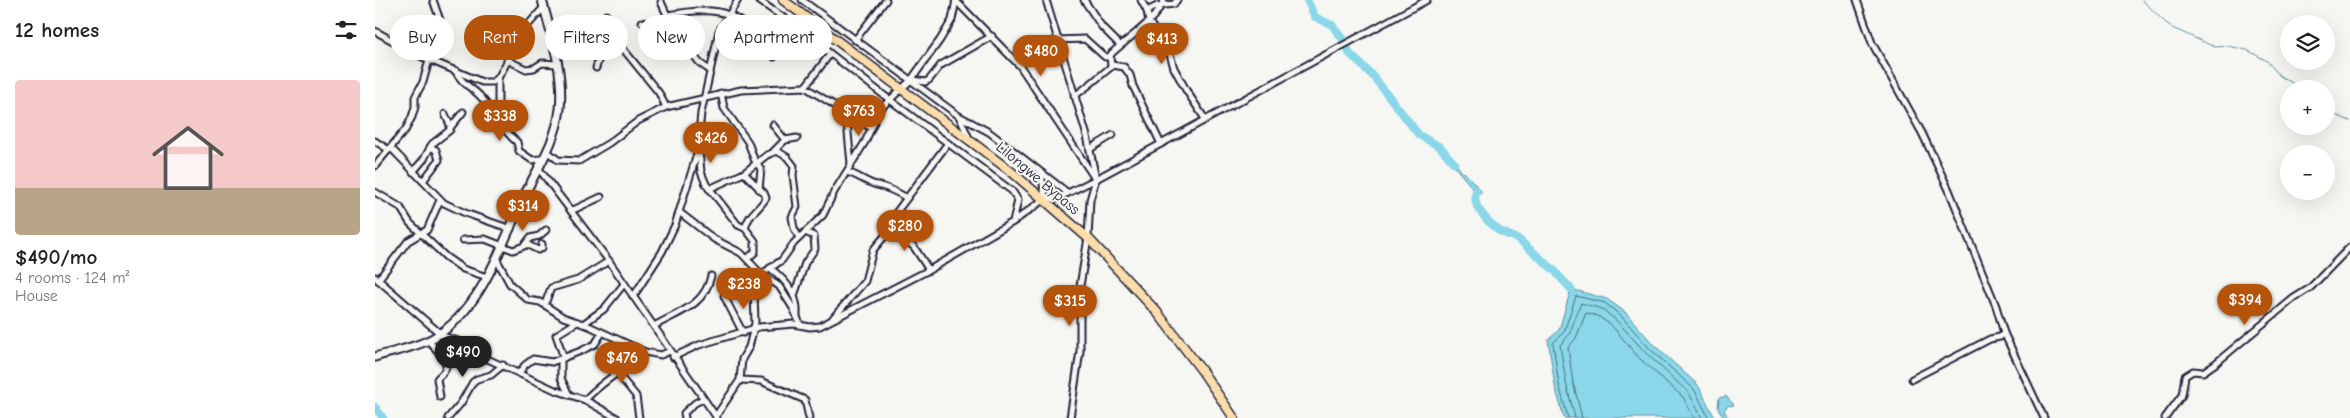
<!DOCTYPE html>
<html lang="en">
<head>
<meta charset="utf-8">
<style>
	:root { --surface:#fff; --page:#f2f2f2; --text:#202124; --muted:#757577; --line:#e0e0e0; --accent:#b45309 }
	body { margin:0; font-family:"Comic Neue",sans-serif; background:var(--page); color:var(--text); height:100vh; display:flex; flex-direction:column; font-size:19px; white-space:nowrap }
	* { box-sizing:border-box; margin:0 }
	p { font-size:16px; color:var(--muted) }
	.icon { flex:none; width:28px; height:28px; fill:none; stroke:currentColor; stroke-width:2; stroke-linecap:round; stroke-linejoin:round }
	.map { position:relative; flex:1; overflow:hidden }
	.panel { display:flex; flex-direction:column; background:var(--surface); width:375px }
	.panel>* { flex:none }
	.banner { position:absolute; left:15px; top:15px; width:475px; height:45px; display:flex; gap:10px }
	.tools { position:absolute; left:1905px; top:15px; display:grid; gap:10px }
	.tools a { display:grid; place-items:center; width:55px; height:55px; border-radius:50%; background:var(--surface); box-shadow:0 5px 20px #0002; font-size:25px }
	.price { position:absolute; translate:-50% -42px; padding:0 11px; border-radius:18px; background:var(--accent); color:#fff; font-size:16px; line-height:32px; filter:drop-shadow(0 1px 2px #0008) }
	.price::after { content:''; position:absolute; left:50%; top:30px; width:15px; height:11px; margin-left:-8px; background:inherit; clip-path:polygon(0 0,100% 0,50% 100%) }
	.price.on { background:#222; color:#fff }
	ul { padding:0; list-style:none }
	li { display:grid; align-content:center; gap:10px; height:265px; padding:0 15px }
	li+li { border-top:1px solid var(--line) }
	li span { display:grid; place-items:center; height:155px; border-radius:5px; color:#555 }
	li>.icon { margin-inline-start:auto }
	span .icon { width:90px; height:90px; fill:#fffc; stroke-width:1 }
	li b { font-size:21px }
	h2 { display:flex; justify-content:space-between; align-items:center; height:60px; padding:0 15px; font-size:21px }
	.chip { padding:0 18px; border-radius:22px; background:var(--surface); box-shadow:0 5px 20px #0002; font-size:18px; line-height:45px }
	.chip.on { background:var(--accent); color:#fff }
	main { display:flex; flex:1; min-height:0 }
	.map>svg:first-child { display:block }
	.water { fill:#89d7e8; stroke:#608fa3 }
	.lines { fill:none; stroke-linecap:round; stroke-linejoin:round }
	.shore { stroke:#4b6a80; stroke-width:1 }
	.stream { stroke:#608fa3; stroke-width:1 }
	.river { stroke:#89d7e8; stroke-width:8 }
	.street-casing { stroke:#22223b; stroke-width:9 }
	.secondary-casing { stroke:#22223b; stroke-width:11 }
	.primary-casing { stroke:#22223b; stroke-width:11 }
	.street { stroke:#f6f6f2; stroke-width:5 }
	.secondary { stroke:#f6f6f2; stroke-width:7 }
	.primary { stroke:#fbddab; stroke-width:8 }
	.labels { text-anchor:middle; dominant-baseline:central; stroke-width:4; stroke-linejoin:round; paint-order:stroke }
	.street-label { font-size:15px; fill:#22223b; stroke:#f6f6f2 }
</style>
</head>
<body>
<main>
<section class="panel">
<h2>12 homes<svg class="icon" aria-label="filters" viewBox="0 0 24 24"><path d="M4 7h16M4 17h16"/><circle cx="9" cy="7" r="2"/><circle cx="15" cy="17" r="2"/></svg></h2>
<ul>
<li><span style="background:linear-gradient(#f6c9c9 70%,#b9a48a 0)"><svg class="icon" aria-label="home" viewBox="0 0 24 24"><path d="M3 11l9-7 9 7M6 9v11h12V9"/></svg></span><div><b>$490/mo</b><p>4 rooms · 124 m²</p><p>House</p></div></li>
</ul>
</section>
<div class="map">
<svg width="1975" height="418" viewBox="0 0 1975 418">
	<rect width="100%" height="100%" fill="#f6f6f2"/>
	<filter id="ink" filterUnits="userSpaceOnUse"><feTurbulence type="fractalNoise" baseFrequency=".02" numOctaves="2"/><feDisplacementMap in="SourceGraphic" scale="10" xChannelSelector="R" yChannelSelector="G"/><feConvolveMatrix kernelMatrix="1 2 1 2 8 2 1 2 1" color-interpolation-filters="sRGB"/></filter>
	<g filter="url(#ink)">
		<g class="water">
			<path d="M1074,155L1087,172L1090,173L1107,192L1101,196L1102,204L1098,197L1100,191L1073,159L1072,156Z"/>
			<path d="M1196,289L1232,299L1250,312L1279,345L1323,385L1340,418H1189L1180,386L1173,340L1184,330Z"/>
			<path d="M1351,396L1359,405L1353,406L1349,410L1353,418H1349L1343,408L1344,398Z"/>
		</g>
		<g class="lines">
			<g class="shore">
				<path d="M1193,418L1184,385L1178,343L1189,332L1201,296L1230,303L1246,316L1275,349L1319,389L1334,418"/>
				<path d="M1200,418L1191,383L1185,345L1194,335L1206,303L1227,309L1242,321L1271,353L1314,393L1327,418"/>
				<path d="M1207,418L1198,382L1193,348L1201,338L1211,313L1223,316L1237,326L1265,359L1308,397L1319,418"/>
			</g>
			<g class="stream">
				<path d="M1767,0L1795,27L1840,47L1853,46L1872,50L1892,61L1905,76L1928,89"/>
				<path d="M1951,111L1975,121"/>
			</g>
			<g class="river">
				<path d="M932,0L940,17L957,25L969,41"/>
				<path d="M972,46L974,53L998,76L1044,135L1065,147L1079,163"/>
				<path d="M1101,191L1100,197L1102,207L1111,219L1124,231L1143,239L1180,271"/>
				<path d="M1183,275L1196,289"/>
				<path d="M0,407L8,418"/>
			</g>
			<g class="street-casing">
				<g id="street">
					<path d="M383,0L416,23L515,100L637,191L643,200L638,222"/>
					<path d="M427,0L584,116L614,132L693,193"/>
					<path d="M580,0L645,66L719,177"/>
					<path d="M671,0L712,136L721,179L715,200L713,238L705,286V351L695,418"/>
					<path d="M709,0L727,27L745,45"/>
					<path d="M766,0L772,11L774,22L794,51L799,68L811,90L830,119"/>
					<path d="M1482,0L1497,43L1547,133L1574,190L1621,306L1629,333L1669,418"/>
					<path d="M286,2L292,15C348,5 366,11 399,57"/>
					<path d="M772,11L782,6L799,4L802,0"/>
					<path d="M231,15L243,33L249,50L284,93L291,107"/>
					<path d="M267,22C277,23 306,40 313,48C323,58 319,61 335,70"/>
					<path d="M0,31L43,55L107,82H118L123,78L153,25L169,7"/>
					<path d="M175,31L206,40L215,48L223,61L221,68"/>
					<path d="M480,40L511,0"/>
					<path d="M681,40L710,39L730,57H735"/>
					<path d="M48,57L66,23L58,0"/>
					<path d="M132,60L151,69L159,68L167,63L181,64"/>
					<path d="M737,65L749,67L755,75L758,86L786,144"/>
					<path d="M80,70C86,83 96,87 105,96C118,110 129,133 142,142L144,151L157,160L164,159L168,161"/>
					<path d="M538,80L550,82L554,80L566,65L617,36"/>
					<path d="M430,87L455,54"/>
					<path d="M346,93L349,108L373,142L379,159L386,169L384,189"/>
					<path d="M699,96C712,88 723,77 736,67L735,56L737,53C755,36 779,23 789,0"/>
					<path d="M471,112L476,164"/>
					<path d="M584,116L594,138"/>
					<path d="M398,125L410,140"/>
					<path d="M111,127L123,105V78"/>
					<path d="M75,128L88,112"/>
					<path d="M0,141L14,150"/>
					<path d="M16,148L69,203L90,213L136,229"/>
					<path d="M715,149L738,135"/>
					<path d="M324,150L326,172L331,184L363,225L370,228L380,241V252L373,258"/>
					<path d="M399,151L410,140L422,138"/>
					<path d="M173,152L183,160L204,161L234,143L263,121L291,107L366,90L430,87L496,128"/>
					<path d="M0,166L31,129L37,117L40,107V97L48,82L54,60"/>
					<path d="M164,169L234,261L342,418"/>
					<path d="M38,172L49,159L57,144L75,130V125L70,114"/>
					<path d="M472,172C483,175 492,183 502,185C514,188 522,192 532,198"/>
					<path d="M369,173L389,193L391,198C383,211 374,213 370,228"/>
					<path d="M666,174L671,200"/>
					<path d="M48,181L64,160L61,150L55,147"/>
					<path d="M334,189L369,173L392,155L402,151L412,157L419,166L418,175L422,207L417,217L419,228L424,238"/>
					<path d="M0,192L25,207L35,223L71,257L88,269L112,277"/>
					<path d="M196,211L226,197"/>
					<path d="M304,212L339,239L366,253L387,275L404,286L418,308L425,324"/>
					<path d="M514,226L539,247L554,270"/>
					<path d="M88,240L110,239L138,250L149,246L155,238L164,236L171,230"/>
					<path d="M151,244L163,250L167,248V244"/>
					<path d="M122,260L135,284L153,300L165,302L188,317L214,326L270,352L286,355L295,351"/>
					<path d="M395,268C411,280 424,295 422,316"/>
					<path d="M0,277L68,336L89,343L106,356L180,390L210,400L242,418"/>
					<path d="M3,280L33,241L52,230L65,200"/>
					<path d="M349,296L368,333"/>
					<path d="M419,296L430,263L440,249L439,236L430,232"/>
					<path d="M258,297L287,252L300,225L322,154L326,113L344,31L363,0"/>
					<path d="M170,304L176,288L203,280L234,261"/>
					<path d="M458,318L490,281L498,250L509,237L520,214L573,143"/>
					<path d="M208,324L229,309L249,284"/>
					<path d="M279,326C303,312 329,307 336,276"/>
					<path d="M53,340C58,347 76,361 70,370C68,374 65,375 62,379L65,397"/>
					<path d="M298,357L324,345L384,327L419,324L435,327L445,326L554,270L638,222L664,203L671,200L683,198L721,179L1052,0"/>
					<path d="M189,358L181,335L202,322"/>
					<path d="M186,359V378L194,395"/>
					<path d="M144,373L150,365L158,359L177,362L206,351L220,344L227,333"/>
					<path d="M243,374L261,396L264,418"/>
					<path d="M1537,379L1615,339L1625,337L1629,333"/>
					<path d="M365,380L386,381L430,400L434,418"/>
					<path d="M210,400C227,381 250,369 270,352"/>
					<path d="M341,416L365,380L367,359L374,347L380,323L379,291L382,283L390,272L407,260L419,243L448,215L459,192L490,142L505,109L536,80L565,40L577,20L581,0"/>
					<path d="M73,418L86,403L98,382L102,379L116,375L128,365"/>
					<path d="M310,418L309,413L320,403L328,399"/>
					<path d="M1790,418L1807,395L1810,376L1818,371L1828,372L1841,363L1919,298L1935,288L1975,247"/>
				</g>
			</g>
			<g class="secondary-casing">
				<path id="secondary" d="M0,357C19,351 40,348 58,338C107,310 127,244 149,196C163,167 181,142 185,109C189,73 176,34 167,0"/>
			</g>
			<g class="primary-casing">
				<path id="primary" d="M408,0L638,173L713,238L782,312L827,371L859,418"/>
			</g>
			<use href="#street" class="street"/>
			<use href="#secondary" class="secondary"/>
			<use href="#primary" class="primary"/>
		</g>
	</g>
	<g class="labels">
		<g class="street-label">
			<text transform="translate(663 178) rotate(40)">Lilongwe Bypass</text>
		</g>
	</g>
</svg>
<div class="tools">
<a><svg class="icon" aria-label="layers" viewBox="0 0 24 24"><path d="M12 4l9 5-9 5-9-5zM3 14l9 5 9-5"/></svg></a>
<a>+</a>
<a>−</a>
</div>
<b class="price" style="left:787px;top:65px">$413</b>
<b class="price" style="left:666px;top:77px">$480</b>
<b class="price" style="left:484px;top:137px">$763</b>
<b class="price" style="left:125px;top:142px">$338</b>
<b class="price" style="left:336px;top:164px">$426</b>
<b class="price" style="left:148px;top:232px">$314</b>
<b class="price" style="left:530px;top:252px">$280</b>
<b class="price" style="left:369px;top:310px">$238</b>
<b class="price" style="left:1870px;top:326px">$394</b>
<b class="price" style="left:695px;top:327px">$315</b>
<b class="price on" style="left:88px;top:378px">$490</b>
<b class="price" style="left:247px;top:384px">$476</b>
<div class="banner">
<a class="chip">Buy</a>
<a class="chip on">Rent</a>
<a class="chip">Filters</a>
<a class="chip">New</a>
<a class="chip">Apartment</a>
</div>
</div>
</main>
</body>
</html>
